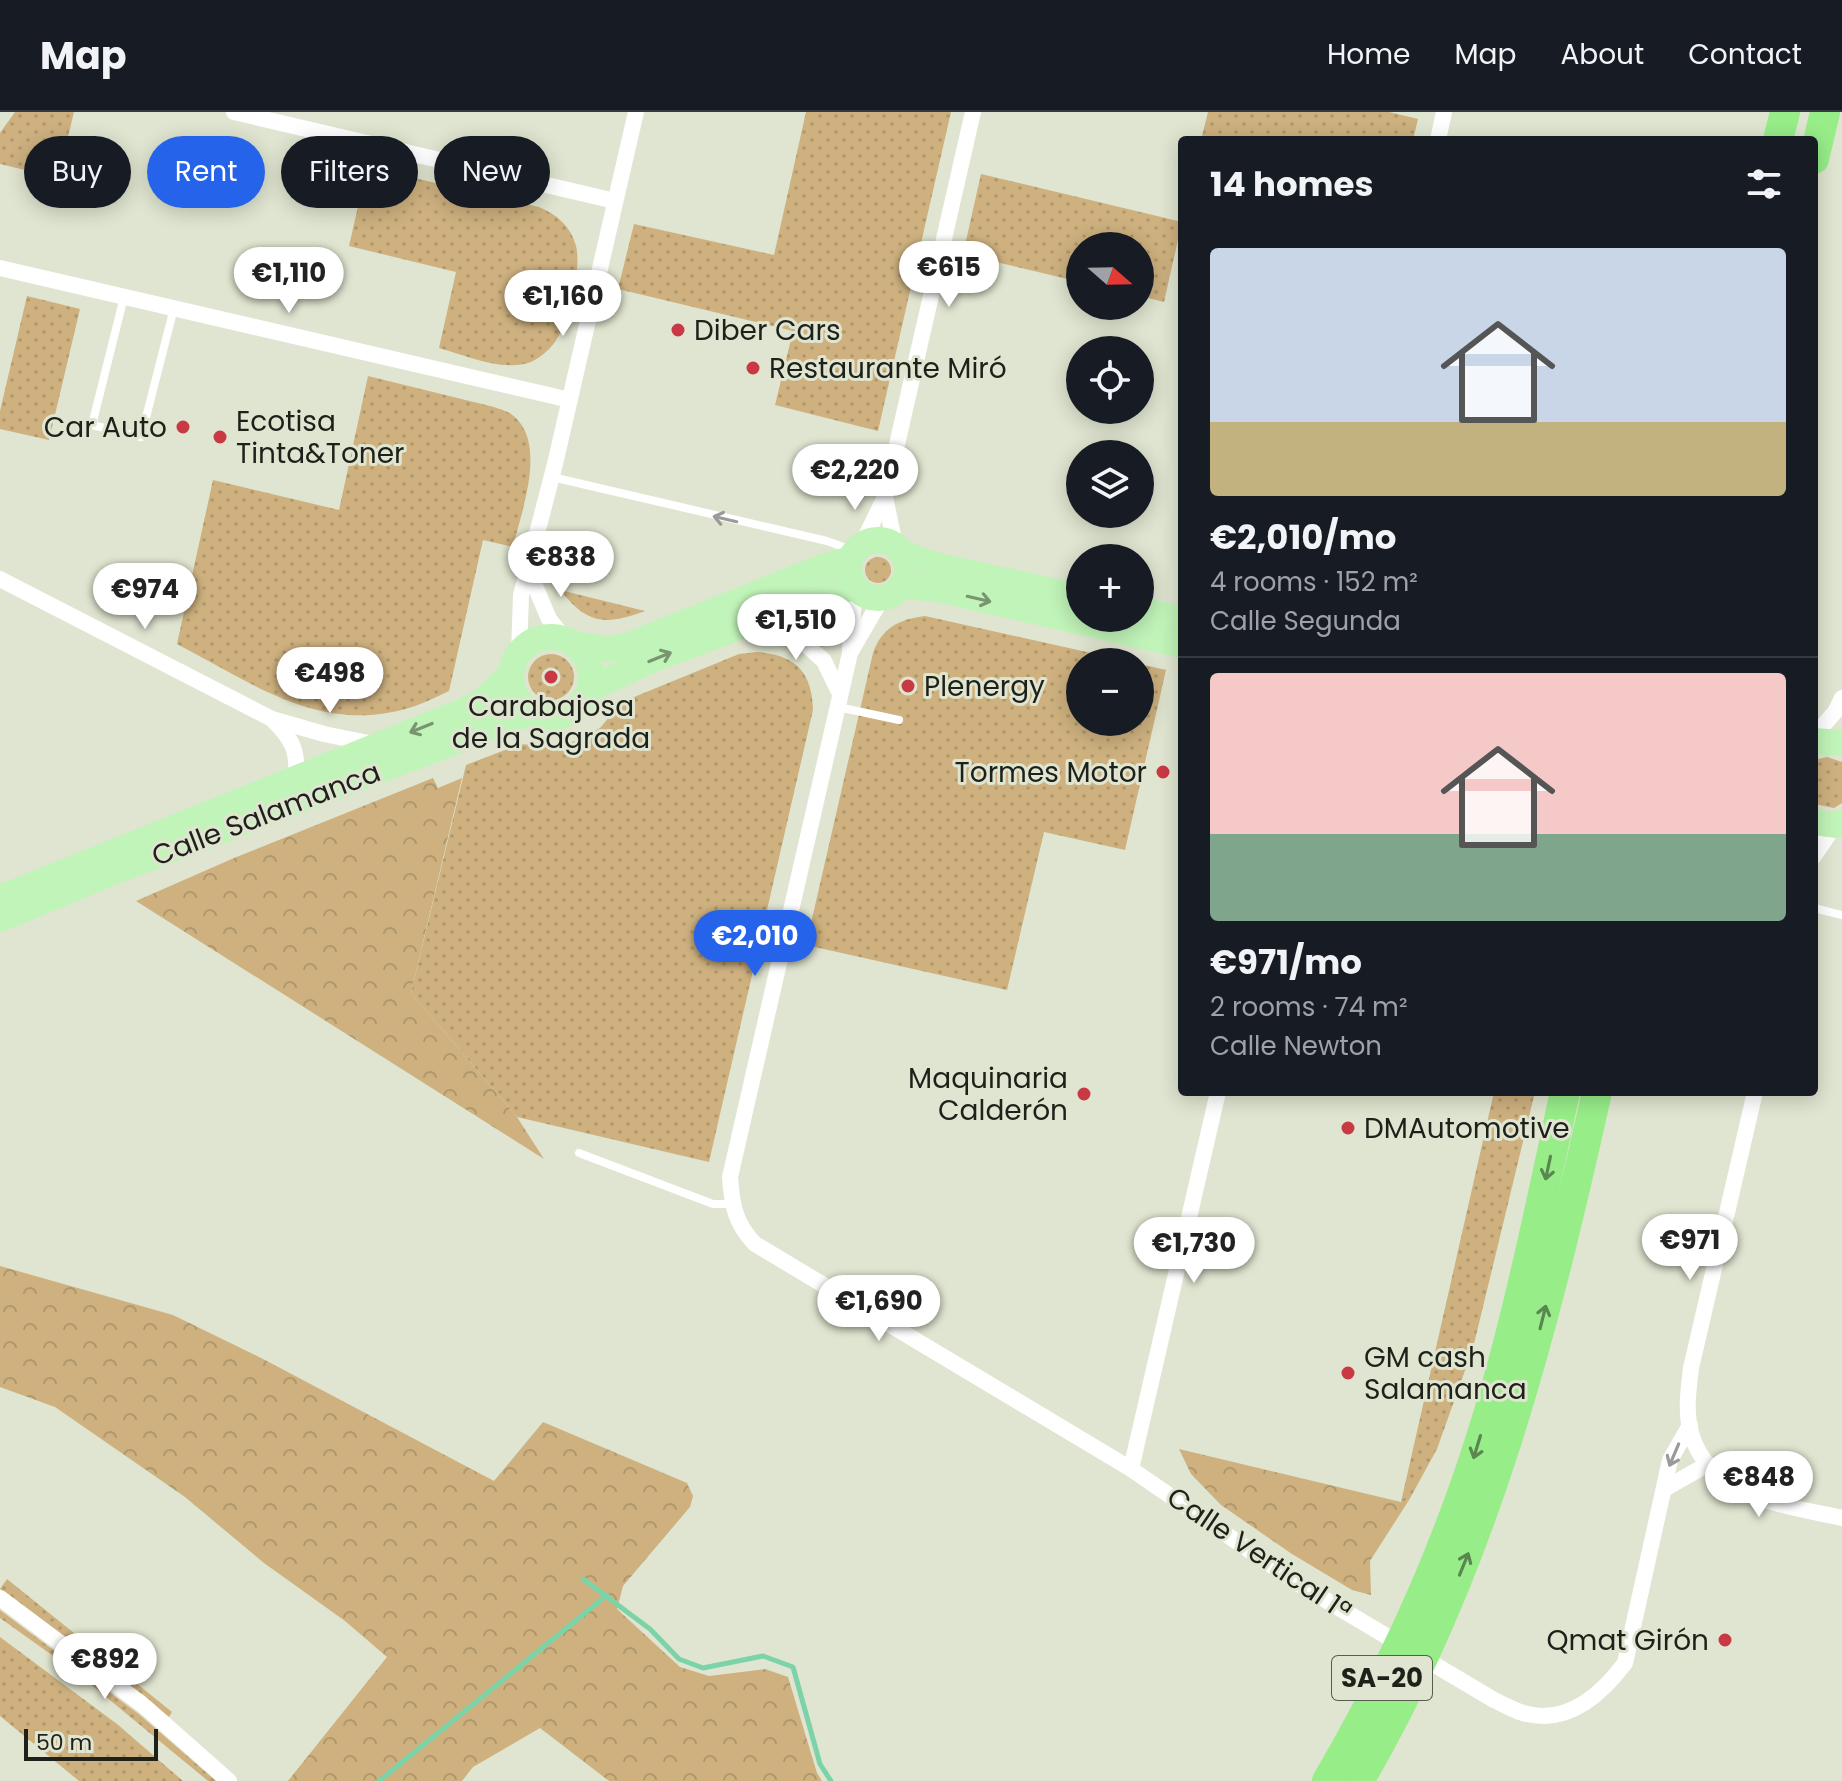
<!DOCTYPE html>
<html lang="en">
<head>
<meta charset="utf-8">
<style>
	:root { --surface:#171b24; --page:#242831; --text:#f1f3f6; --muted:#9ea1a6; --line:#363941; --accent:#2563eb }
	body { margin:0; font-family:Poppins,sans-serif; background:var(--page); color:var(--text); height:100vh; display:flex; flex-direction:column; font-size:30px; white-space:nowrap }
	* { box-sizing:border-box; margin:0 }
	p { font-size:26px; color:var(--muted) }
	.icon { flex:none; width:44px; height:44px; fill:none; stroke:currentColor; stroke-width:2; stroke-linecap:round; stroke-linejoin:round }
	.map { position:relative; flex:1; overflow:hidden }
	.sheet { position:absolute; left:1178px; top:24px; width:640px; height:960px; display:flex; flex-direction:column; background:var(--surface); border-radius:8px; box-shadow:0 4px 20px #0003 }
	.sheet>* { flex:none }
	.hud { position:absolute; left:24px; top:24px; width:760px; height:72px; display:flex; gap:16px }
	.needle { width:52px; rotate:110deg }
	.fabs { position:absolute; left:1066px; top:120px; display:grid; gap:16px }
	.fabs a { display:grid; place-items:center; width:88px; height:88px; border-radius:50%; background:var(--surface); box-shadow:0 4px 20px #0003; font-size:40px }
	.scale { position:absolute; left:24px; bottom:20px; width:134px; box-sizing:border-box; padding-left:8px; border:4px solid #1e2119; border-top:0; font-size:22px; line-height:28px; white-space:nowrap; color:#1e2119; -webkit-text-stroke:6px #dfe5d0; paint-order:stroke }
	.price { position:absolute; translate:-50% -68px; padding:0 18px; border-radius:28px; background:#fff; color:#222; font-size:26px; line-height:52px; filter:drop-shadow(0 2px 4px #0008) }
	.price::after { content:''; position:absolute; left:50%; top:48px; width:24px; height:18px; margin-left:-12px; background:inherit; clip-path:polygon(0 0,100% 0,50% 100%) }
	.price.active { background:var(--accent); color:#fff }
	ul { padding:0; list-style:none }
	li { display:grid; align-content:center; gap:16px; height:424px; padding:0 32px }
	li+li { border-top:2px solid var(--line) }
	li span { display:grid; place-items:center; height:248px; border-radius:8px; color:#555 }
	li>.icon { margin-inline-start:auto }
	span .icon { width:144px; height:144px; fill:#fffc; stroke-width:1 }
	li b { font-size:34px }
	h2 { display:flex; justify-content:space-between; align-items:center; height:96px; padding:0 32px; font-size:34px }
	.chip { padding:0 28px; border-radius:36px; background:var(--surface); box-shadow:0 4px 20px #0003; font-size:28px; line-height:72px }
	.chip.active { background:var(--accent); color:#fff }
	header { display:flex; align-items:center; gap:48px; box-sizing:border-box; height:112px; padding:0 40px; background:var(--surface); border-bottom:2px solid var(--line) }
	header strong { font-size:38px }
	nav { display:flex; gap:44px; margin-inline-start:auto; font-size:28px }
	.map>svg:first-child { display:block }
	.grass { fill:url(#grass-dots) }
	.park { fill:url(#park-crowns) }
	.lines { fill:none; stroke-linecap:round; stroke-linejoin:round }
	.stream { stroke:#7cd3a8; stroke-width:5 }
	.lane { stroke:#fff; stroke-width:8 }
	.street { stroke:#fff; stroke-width:16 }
	.primary { stroke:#c1f4b8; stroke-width:26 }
	.highway { stroke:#97ed88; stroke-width:30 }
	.oneway { stroke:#9a9b98 }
	.oneway2 { stroke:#789570 }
	.oneway3 { stroke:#5a8750 }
	.poi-dot { fill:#c93944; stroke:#dfe5d0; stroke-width:3 }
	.labels { text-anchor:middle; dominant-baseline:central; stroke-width:6; stroke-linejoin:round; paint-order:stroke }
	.shield { fill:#dfe5d0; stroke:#585c50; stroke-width:2 }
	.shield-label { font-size:26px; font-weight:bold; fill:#1e2119 }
	.poi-label { font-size:28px; fill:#1e2119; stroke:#dfe5d0; text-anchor:start }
	.street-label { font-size:28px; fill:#1e2119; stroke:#dfe5d0 }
</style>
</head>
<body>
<header>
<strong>Map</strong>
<nav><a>Home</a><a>Map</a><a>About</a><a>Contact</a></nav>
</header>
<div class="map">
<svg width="1842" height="1669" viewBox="0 0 1842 1669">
	<defs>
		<pattern id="grass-dots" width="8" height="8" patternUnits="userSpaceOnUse" patternTransform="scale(2)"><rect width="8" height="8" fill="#ceb17f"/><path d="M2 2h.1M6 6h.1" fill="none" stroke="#b0986d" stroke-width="1.8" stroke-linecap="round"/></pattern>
		<pattern id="park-crowns" width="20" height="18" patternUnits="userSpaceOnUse" patternTransform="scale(2)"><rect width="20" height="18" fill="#ceb17f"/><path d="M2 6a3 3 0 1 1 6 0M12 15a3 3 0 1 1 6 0" fill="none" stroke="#b0986d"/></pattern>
	</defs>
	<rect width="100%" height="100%" fill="#dfe5d0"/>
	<g class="grass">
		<path d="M15,0H74L58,66L0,52V21Z"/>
		<path d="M806,0H951L878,319L775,293L793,219L618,177L634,112L774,143Z"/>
		<path d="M1208,0H1389L1418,7L1413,28H1201Z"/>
		<path d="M367,55L539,95C558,103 571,115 576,134C582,156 568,212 555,230C549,238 540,246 531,250C502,260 467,244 439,236L456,160L349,134Z"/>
		<path d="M981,62L1182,110L1164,190L1140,184V134H1080V170L963,142Z"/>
		<path d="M27,184L80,197L49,328L0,317V299Z"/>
		<path d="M368,264L494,295C499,297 507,299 511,302C549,329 521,400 513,435L483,428L449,579C438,584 426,590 415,594C324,625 254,572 177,532L213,368L339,398Z"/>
		<circle cx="878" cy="458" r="13"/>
		<path d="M560,478L645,499C605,514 587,512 560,478Z"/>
		<path d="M831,491L840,494L845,502L839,531L820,535L812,526L789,513V510Z"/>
		<path d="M925,504L1132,550H1080V610H1140V552L1166,558L1125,738L1044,720L1007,878L806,833L873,541C882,516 899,507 925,504Z"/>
		<path d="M757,540C795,543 812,559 813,598L709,1050L517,1005L411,881L466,653L520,632L555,635L578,628L600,616L622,590L739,542Z"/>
		<circle cx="551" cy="565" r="23"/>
		<path d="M1827,645L1842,650V691L1834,696L1814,692V648Z"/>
		<path d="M1494,980H1535L1473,1236L1437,1337L1409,1388L1401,1390Z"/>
		<path d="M7,1467L172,1600L169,1605L0,1477Z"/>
		<path d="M0,1498L140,1603L216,1669H208L77,1561L0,1506Z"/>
		<path d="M0,1525L117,1612L183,1669H79L0,1604Z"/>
	</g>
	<g class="park">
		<path d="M433,666L438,676L462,666L411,881L517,1005L544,1047L136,789L234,746Z"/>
		<path d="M0,1154L173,1203L265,1248L494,1369L543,1310L687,1371L693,1384L690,1395L623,1474L617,1497L680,1555L709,1564L765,1557L788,1565L817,1661L822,1669H609L540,1616L473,1655L462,1669H288L387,1545L345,1509L264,1451L185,1385L55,1295L0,1275Z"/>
		<path d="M1179,1337L1401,1390L1409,1388L1370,1449L1371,1483L1352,1478L1292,1442L1221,1393L1191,1362Z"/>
	</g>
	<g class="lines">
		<g class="stream">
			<path d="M583,1467L650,1517L679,1547L703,1556L763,1544L793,1555L820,1652L831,1669"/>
			<path d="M379,1669L607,1483"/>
		</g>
		<g class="lane">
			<path d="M124,185L92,313L141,325L174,196"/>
			<path d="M552,365L827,429L854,439"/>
			<path d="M838,595L899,608"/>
			<path d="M1814,796L1842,803"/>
			<path d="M579,1041L713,1092H732"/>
		</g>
		<g class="street">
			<path d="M234,0L615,89"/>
			<path d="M1438,28L1444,0"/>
			<path d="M0,156L570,288"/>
			<path d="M885,385L895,433"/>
			<path d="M862,432L885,385L973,0"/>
			<path d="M529,460L549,507L566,528"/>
			<path d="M0,467L272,607L324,622L378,633"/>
			<path d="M882,486L850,541L730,1065C732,1094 735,1111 755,1132L1131,1357L1297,1471L1494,1588C1503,1592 1513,1598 1523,1601C1567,1614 1601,1583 1625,1551L1670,1348L1690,1313"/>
			<path d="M764,507L800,527L824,549L840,582"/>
			<path d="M850,537L855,475"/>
			<path d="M519,541L521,483L555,352L636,0"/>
			<path d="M273,608C293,628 298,639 296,666"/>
			<path d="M1814,624L1835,600L1842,586"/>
			<path d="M1814,744L1835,713"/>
			<path d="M1755,980L1691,1256C1689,1274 1686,1293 1689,1312C1702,1385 1783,1393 1842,1406"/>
			<path d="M1131,1357L1218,980"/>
			<path d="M1666,1376L1708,1352"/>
			<path d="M0,1486L143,1593L229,1669"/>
		</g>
		<g class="primary">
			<circle cx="878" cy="457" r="29"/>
			<path d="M903,442L943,455L1080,485"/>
			<path d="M902,474L938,477L1182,533"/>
			<path d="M1140,498L1182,507"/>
			<circle cx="551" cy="565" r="40"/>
			<path d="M576,533L609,537L629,533L823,455L851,447"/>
			<path d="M589,577L656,546L830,481L855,475"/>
			<path d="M1814,629L1842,631"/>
			<path d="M1814,710L1835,713L1842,710"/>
			<path d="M0,786L461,600L482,589L511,562"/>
			<path d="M0,807L113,760L532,600"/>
		</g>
		<g class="highway">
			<path d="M1778,28L1785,0"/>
			<path d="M1814,47L1825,0"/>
			<path d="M1327,1669C1379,1580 1424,1487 1459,1390C1508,1258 1535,1118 1565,980"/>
			<path d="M1359,1669C1485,1453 1543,1222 1597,980"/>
		</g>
	</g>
	<defs><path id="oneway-shaft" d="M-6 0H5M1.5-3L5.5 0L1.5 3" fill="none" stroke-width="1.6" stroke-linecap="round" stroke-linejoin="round" transform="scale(2)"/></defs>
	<g class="oneway">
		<use href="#oneway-shaft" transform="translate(725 407) rotate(-167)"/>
		<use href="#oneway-shaft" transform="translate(1674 1343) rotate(113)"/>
	</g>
	<g class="oneway2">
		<use href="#oneway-shaft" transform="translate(979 487) rotate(13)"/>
		<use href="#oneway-shaft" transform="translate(660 545) rotate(-22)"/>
		<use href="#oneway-shaft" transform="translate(421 616) rotate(158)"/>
	</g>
	<g class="oneway3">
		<use href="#oneway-shaft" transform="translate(1548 1056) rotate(102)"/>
		<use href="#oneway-shaft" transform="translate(1543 1205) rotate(-76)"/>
		<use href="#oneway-shaft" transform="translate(1477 1335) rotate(107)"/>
		<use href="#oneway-shaft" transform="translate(1464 1452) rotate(-68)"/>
	</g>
	<g class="poi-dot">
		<circle cx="678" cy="218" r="8"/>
		<circle cx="753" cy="256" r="8"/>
		<circle cx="183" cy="315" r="8"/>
		<circle cx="220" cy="325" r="8"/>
		<circle cx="551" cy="565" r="8"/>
		<circle cx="908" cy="574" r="8"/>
		<circle cx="1163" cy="660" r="8"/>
		<circle cx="1084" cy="982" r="8"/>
		<circle cx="1348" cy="1016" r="8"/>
		<circle cx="1348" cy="1261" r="8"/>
		<circle cx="1725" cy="1528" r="8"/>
	</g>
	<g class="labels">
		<rect class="shield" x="1332" y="1544" width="100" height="44" rx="6"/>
		<g class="shield-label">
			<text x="1382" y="1566">SA-20</text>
		</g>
		<g class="poi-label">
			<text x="694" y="218">Diber Cars</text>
			<text x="769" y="256">Restaurante Miró</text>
			<text x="236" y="309">Ecotisa<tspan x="236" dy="32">Tinta&amp;Toner</tspan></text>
			<text x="167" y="315" text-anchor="end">Car Auto</text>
			<text x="924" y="574">Plenergy</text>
			<text x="551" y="594" text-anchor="middle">Carabajosa<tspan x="551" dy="32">de la Sagrada</tspan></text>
			<text x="1147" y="660" text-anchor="end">Tormes Motor</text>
			<text x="1068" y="966" text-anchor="end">Maquinaria<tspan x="1068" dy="32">Calderón</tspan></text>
			<text x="1364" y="1016">DMAutomotive</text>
			<text x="1364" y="1245">GM cash<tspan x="1364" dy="32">Salamanca</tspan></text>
			<text x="1709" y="1528" text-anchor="end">Qmat Girón</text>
		</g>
		<g class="street-label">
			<text transform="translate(266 702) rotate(-21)">Calle Salamanca</text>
			<text transform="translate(1259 1442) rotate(34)">Calle Vertical 1ª</text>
		</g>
	</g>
</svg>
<div class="fabs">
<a><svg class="needle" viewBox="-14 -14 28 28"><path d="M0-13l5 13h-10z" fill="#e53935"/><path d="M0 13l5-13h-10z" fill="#9ea1a6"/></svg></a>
<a><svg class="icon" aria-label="locate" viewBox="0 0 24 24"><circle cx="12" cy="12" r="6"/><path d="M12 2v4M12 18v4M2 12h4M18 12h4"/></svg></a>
<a><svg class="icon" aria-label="layers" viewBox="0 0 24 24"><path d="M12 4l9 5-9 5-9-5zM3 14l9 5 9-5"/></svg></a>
<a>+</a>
<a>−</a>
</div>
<div class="scale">50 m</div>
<b class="price" style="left:949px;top:197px">€615</b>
<b class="price" style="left:289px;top:203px">€1,110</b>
<b class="price" style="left:563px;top:226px">€1,160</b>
<b class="price" style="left:855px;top:400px">€2,220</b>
<b class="price" style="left:561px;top:487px">€838</b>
<b class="price" style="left:145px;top:519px">€974</b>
<b class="price" style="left:796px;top:550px">€1,510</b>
<b class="price" style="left:330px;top:603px">€498</b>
<b class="price active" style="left:755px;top:866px">€2,010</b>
<b class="price" style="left:1690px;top:1170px">€971</b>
<b class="price" style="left:1194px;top:1173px">€1,730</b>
<b class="price" style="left:879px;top:1231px">€1,690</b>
<b class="price" style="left:1759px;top:1407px">€848</b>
<b class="price" style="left:105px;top:1589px">€892</b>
<div class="hud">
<a class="chip">Buy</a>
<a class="chip active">Rent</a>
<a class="chip">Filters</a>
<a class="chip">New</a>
</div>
<section class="sheet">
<h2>14 homes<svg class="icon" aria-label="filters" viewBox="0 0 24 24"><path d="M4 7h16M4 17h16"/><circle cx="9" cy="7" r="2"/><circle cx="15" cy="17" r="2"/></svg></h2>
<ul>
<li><span style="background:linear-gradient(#c9d6e8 70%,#c2b280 0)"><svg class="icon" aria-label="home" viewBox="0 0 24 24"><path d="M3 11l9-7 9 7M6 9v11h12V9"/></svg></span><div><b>€2,010/mo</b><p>4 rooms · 152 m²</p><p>Calle Segunda</p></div></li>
<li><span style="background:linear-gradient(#f6c9c9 65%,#7fa58c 0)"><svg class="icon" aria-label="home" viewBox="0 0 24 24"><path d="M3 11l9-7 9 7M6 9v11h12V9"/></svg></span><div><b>€971/mo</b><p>2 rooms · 74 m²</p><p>Calle Newton</p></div></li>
</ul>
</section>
</div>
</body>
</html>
